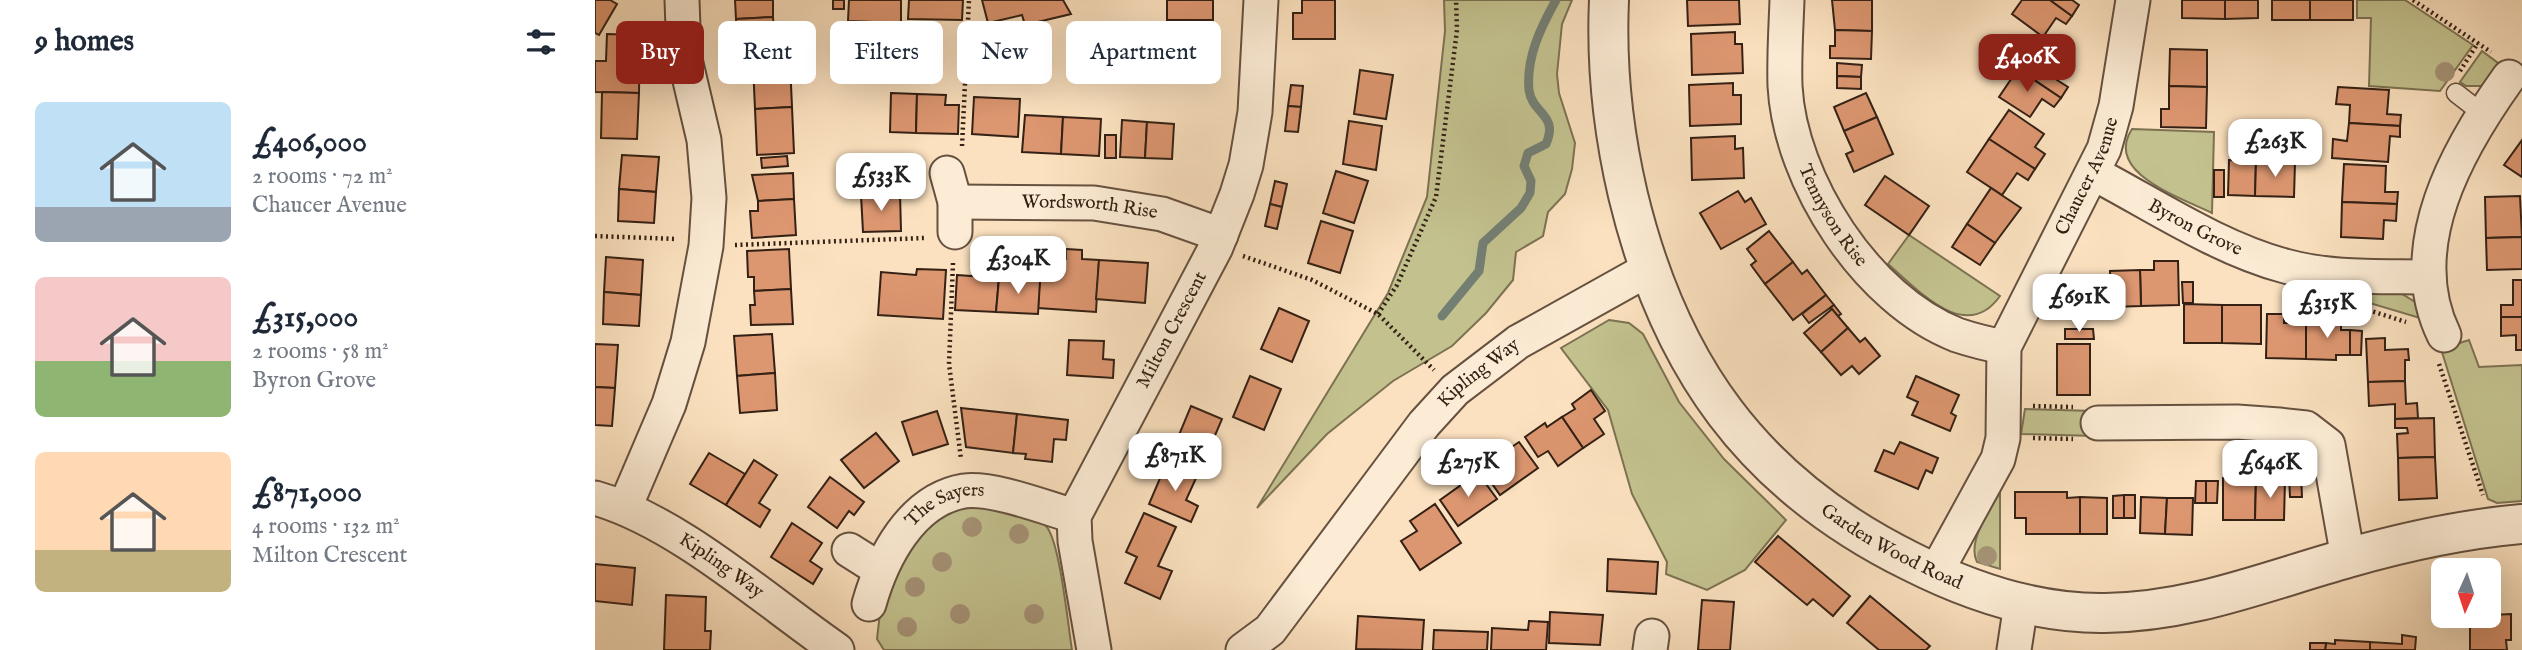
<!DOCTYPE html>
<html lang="en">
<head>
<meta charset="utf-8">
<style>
	:root { --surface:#fff; --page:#f6f6f7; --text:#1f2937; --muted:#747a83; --accent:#8f2418 }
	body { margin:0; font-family:"IM FELL English",serif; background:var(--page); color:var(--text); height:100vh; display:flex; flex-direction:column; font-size:26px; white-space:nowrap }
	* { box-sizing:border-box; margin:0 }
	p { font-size:23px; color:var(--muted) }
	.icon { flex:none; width:38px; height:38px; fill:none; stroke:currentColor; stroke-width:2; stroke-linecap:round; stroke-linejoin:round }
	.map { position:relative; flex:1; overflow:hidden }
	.drawer { display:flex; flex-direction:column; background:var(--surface); width:595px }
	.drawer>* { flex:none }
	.banner { position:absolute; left:21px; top:21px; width:665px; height:63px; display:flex; gap:14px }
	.needle { width:46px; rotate:183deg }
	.tools { position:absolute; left:1836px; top:558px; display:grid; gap:14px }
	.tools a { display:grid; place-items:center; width:70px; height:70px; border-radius:10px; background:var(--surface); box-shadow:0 7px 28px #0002; font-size:35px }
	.price { position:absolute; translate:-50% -60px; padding:0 16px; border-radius:14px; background:#fff; color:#222; font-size:23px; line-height:46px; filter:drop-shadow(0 2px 4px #0008) }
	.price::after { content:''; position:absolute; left:50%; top:42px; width:21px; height:16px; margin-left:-10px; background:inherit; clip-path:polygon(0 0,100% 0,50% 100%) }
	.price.current { background:var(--accent); color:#fff }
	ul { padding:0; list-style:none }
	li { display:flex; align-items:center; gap:21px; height:175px; padding:0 35px }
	li span { display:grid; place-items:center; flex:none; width:196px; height:140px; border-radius:10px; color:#555 }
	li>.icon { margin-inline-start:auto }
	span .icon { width:84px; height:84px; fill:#fffc; stroke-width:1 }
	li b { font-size:30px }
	h2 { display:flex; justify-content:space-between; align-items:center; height:84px; padding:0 35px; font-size:30px }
	.chip { padding:0 24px; border-radius:10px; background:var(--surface); box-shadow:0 7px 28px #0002; font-size:24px; line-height:63px }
	.chip.current { background:var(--accent); color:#fff }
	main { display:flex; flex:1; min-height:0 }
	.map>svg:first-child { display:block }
	.green { fill:#c3c28f; stroke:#7c7252; stroke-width:2 }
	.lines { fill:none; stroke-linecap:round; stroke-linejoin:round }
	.stream { stroke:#747f74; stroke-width:9 }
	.building { fill:#dc9670; stroke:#342115; stroke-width:2 }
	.service-casing { stroke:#665140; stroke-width:21 }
	.minor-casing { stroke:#665140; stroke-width:37 }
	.tertiary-casing { stroke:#665140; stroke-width:42 }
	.path { stroke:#342115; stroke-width:4.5; stroke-dasharray:2 3.5; stroke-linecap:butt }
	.service { stroke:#fcecd5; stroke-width:18 }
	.minor { stroke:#fcecd5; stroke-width:33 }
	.tertiary { stroke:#fcecd5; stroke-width:38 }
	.tree { fill:#a59276 }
	.labels { text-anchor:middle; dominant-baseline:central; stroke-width:7; stroke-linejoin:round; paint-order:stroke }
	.street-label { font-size:19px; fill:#342115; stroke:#fcecd5 }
</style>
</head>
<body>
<main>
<section class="drawer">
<h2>9 homes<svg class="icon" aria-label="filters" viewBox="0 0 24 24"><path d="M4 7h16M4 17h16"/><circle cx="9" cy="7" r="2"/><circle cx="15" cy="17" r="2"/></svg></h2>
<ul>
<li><span style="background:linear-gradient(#bfe0f5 75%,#9aa5b1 0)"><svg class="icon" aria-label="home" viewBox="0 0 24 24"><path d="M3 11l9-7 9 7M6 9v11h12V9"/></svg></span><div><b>£406,000</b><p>2 rooms · 72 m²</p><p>Chaucer Avenue</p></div></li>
<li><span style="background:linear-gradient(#f6c9c9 60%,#8fb573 0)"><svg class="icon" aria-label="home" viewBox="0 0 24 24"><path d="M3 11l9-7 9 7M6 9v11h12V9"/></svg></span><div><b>£315,000</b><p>2 rooms · 58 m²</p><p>Byron Grove</p></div></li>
<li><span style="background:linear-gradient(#ffd9b3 70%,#c2b280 0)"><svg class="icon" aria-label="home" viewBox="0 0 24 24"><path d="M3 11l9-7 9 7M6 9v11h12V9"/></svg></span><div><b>£871,000</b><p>4 rooms · 132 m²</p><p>Milton Crescent</p></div></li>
</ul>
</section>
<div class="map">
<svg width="1927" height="650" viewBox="0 0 1927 650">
	<rect width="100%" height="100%" fill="#fbe1bf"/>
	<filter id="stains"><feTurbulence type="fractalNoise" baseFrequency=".00286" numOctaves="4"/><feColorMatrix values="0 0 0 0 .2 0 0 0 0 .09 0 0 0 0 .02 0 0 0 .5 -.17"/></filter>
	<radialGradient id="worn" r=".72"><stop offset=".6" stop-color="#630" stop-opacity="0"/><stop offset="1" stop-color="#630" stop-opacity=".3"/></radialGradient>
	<g class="green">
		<path d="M849,0H977L967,24L962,74L964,93L980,143L977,169L970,194L953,212L948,236L921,252L918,280L891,313L857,346L798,381L732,434L662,508L793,293L832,197L850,31Z"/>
		<path d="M1762,0H1810L1878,45L1845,91L1774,86L1776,18H1762Z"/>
		<path d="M1887,51L1907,66L1888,86H1871L1865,82Z"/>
		<path d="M1537,129L1619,132L1617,213C1587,198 1508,173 1537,129Z"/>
		<path d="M1314,235L1405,296C1371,344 1324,291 1293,264Z"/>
		<path d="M1772,293L1807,294L1820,302L1825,318L1771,302L1768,297Z"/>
		<path d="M1014,320L1034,323L1048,334L1084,402L1129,459L1191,520L1150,570L1112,590L1071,574L1072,562L1037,494L1013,410L966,348Z"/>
		<path d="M1874,340L1884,367L1927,365V501L1902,503L1893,499L1846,349Z"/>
		<path d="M1430,409L1499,411L1500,436L1426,434Z"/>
		<path d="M1405,493V569L1382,562C1372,543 1394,508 1405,493Z"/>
		<path d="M388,506C403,510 441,516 451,526C465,541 473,626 477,650H289L282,639L285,613L305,555L352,510Z"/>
	</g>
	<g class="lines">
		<path class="stream" d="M847,316L884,271L888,243L926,208L935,193L936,181L929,166L933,153L951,144C964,114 937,114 934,90C931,57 946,27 961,0"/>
	</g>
	<g class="building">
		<path d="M0,0H15L22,4L4,35L0,33Z"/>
		<path d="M140,0H178V17L141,19Z"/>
		<rect x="238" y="0" width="11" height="9"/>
		<path d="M254,0H306V23L253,21Z"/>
		<path d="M314,0H368L367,20L313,19Z"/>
		<path d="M387,0H468L476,14L430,25L427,15L393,23Z"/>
		<rect x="572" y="0" width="46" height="20"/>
		<path d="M707,0H740V39H698V13H707Z"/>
		<path d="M1092,0H1144L1145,24L1093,26Z"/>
		<path d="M1237,0H1277V31L1240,30Z"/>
		<path d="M1427,0H1455L1477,16L1471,24L1461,18L1448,37L1417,14Z"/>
		<path d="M1455,0H1477L1484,5L1477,16Z"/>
		<path d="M1587,0H1630V19L1587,18Z"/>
		<path d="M1630,0H1663V18L1630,19Z"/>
		<rect x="1677" y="0" width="38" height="20"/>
		<rect x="1715" y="0" width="43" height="20"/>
		<path d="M178,17L180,50L142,52L141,19Z"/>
		<rect x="583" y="27" width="33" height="44"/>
		<path d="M1240,30L1277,31L1276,59L1235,58V46H1240Z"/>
		<path d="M1140,32V44H1147L1148,73L1097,75L1096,34Z"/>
		<path d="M12,34L45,35L44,93L0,92V61H11Z"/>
		<path d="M1443,39L1475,61L1462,80L1473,87L1466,98L1423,69Z"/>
		<path d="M1575,49L1612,50V87L1574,86Z"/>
		<path d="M195,63L197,107L160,109L158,65Z"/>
		<path d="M1242,63L1267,65L1266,77L1242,76Z"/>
		<path d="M1423,69L1466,98L1459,107L1447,99L1435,117L1404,97Z"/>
		<path d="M765,70L798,75L791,119L759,114Z"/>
		<rect x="595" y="71" width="21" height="12"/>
		<path d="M1242,76L1266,77V89L1242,88Z"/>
		<path d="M1138,83V95H1146V124L1095,126L1094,85Z"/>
		<path d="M696,85L708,86L706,107L693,106Z"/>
		<path d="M1574,86L1612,87L1611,128L1566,127V109H1574Z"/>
		<path d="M1743,87L1794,90L1792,114L1806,115L1805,126L1754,123L1755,105L1741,104Z"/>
		<path d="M7,92L44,93L42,139L6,138Z"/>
		<path d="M296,93L322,94L321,133L295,132Z"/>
		<path d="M1271,93L1282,117L1249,131L1239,107Z"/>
		<path d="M322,94L351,95L350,105H364L363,134L321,133Z"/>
		<path d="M379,97L425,99L423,137L377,134Z"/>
		<path d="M693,106L706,107L703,132L690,131Z"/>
		<path d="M197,107L199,153L162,155L160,109Z"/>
		<path d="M1414,110L1449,134L1440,147L1450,154L1440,169L1394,139Z"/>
		<path d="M430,115L468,117L466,154L427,152Z"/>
		<path d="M468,117L506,119L504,156L466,154Z"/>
		<path d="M1282,117L1298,154L1259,172L1251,154L1258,151L1249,131Z"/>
		<path d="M527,120L552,122L550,158L525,157Z"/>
		<path d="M754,121L787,126L781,170L748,164Z"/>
		<path d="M552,122L579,124L577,159L550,158Z"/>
		<path d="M1754,123L1805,126V137L1795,136L1793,162L1737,158L1738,139L1752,141Z"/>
		<rect x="510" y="135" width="11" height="23"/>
		<path d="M1140,136V149L1148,148L1149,178L1097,180L1096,138Z"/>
		<path d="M1394,139L1440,169L1433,180L1422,173L1407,195L1372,172Z"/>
		<path d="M1927,140V177L1909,165Z"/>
		<path d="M27,155L64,157L61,192L24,189Z"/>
		<path d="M192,156L193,166L167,168L166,158Z"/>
		<path d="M1634,160L1661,161L1660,196L1633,195Z"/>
		<path d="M1661,161L1700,162L1699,197L1660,196Z"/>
		<path d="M1749,164L1791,166L1790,192H1803L1802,204L1747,202Z"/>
		<path d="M304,168L305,193L266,195L265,170Z"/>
		<rect x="1619" y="170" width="10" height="27"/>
		<path d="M741,171L773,181L759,223L728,213Z"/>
		<path d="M198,173L199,199L163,201L157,175Z"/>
		<path d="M1290,176L1334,206L1314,235L1270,205Z"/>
		<path d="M680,181L692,184L687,207L675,204Z"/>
		<path d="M1396,188L1426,208L1400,243L1372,224Z"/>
		<path d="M24,189L61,192L59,223L23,221Z"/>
		<path d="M1143,191L1150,202L1156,198L1171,224L1126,249L1105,213Z"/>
		<path d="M305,193L306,231L268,232L266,195Z"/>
		<path d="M1925,196L1927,237L1891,238L1890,197Z"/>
		<path d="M199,199L201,235L157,238L155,211H163V201Z"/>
		<path d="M1747,202L1802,204L1801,221L1789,220L1788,239L1746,237Z"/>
		<path d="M675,204L687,207L682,229L670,226Z"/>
		<path d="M726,221L758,231L745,273L713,263Z"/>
		<path d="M1372,224L1400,243L1385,265L1357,247Z"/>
		<path d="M1174,231L1198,262L1170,284L1156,265L1161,261L1152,249Z"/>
		<path d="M1927,237V269L1892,270L1891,238Z"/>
		<path d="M194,249L196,289L159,291V277H153L152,251Z"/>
		<path d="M471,249L487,250V259L504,260L501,312L443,308L446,258L471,259Z"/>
		<path d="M11,257L48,260L46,295L9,292Z"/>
		<path d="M504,260L553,263L550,303L501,299Z"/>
		<path d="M1559,261H1583L1584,305L1546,306L1545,270H1559Z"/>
		<path d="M1198,262L1207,274L1212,270L1231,295L1198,320L1170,284Z"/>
		<path d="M322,269L351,270L348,319L283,315L286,272L321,275Z"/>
		<path d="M1545,270L1546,306L1516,307L1515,271Z"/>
		<path d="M362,275L404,278L401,312L360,310Z"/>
		<path d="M404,278L445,281L443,314L401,312Z"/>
		<path d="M1918,280H1927V317H1906V305H1918Z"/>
		<path d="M1587,282H1598V303H1588Z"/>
		<path d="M196,289L198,324L156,325L155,305H160L159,291Z"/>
		<path d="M9,292L46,295L44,326L8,324Z"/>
		<path d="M1231,295L1239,305L1214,323L1207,314Z"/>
		<path d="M1589,304L1627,305V343H1589Z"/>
		<path d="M1239,305L1246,314L1243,316L1235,308Z"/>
		<path d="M1627,305H1666V344L1627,343Z"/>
		<path d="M684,308L714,321L697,362L666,349Z"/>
		<path d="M1237,309L1253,328L1226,352L1209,333Z"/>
		<path d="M1672,314H1689V323H1711V359L1671,358Z"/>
		<path d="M1906,317H1927V350H1921V335L1906,336Z"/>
		<path d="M1728,319H1746V330H1755V355H1741V360L1711,359V323L1727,324Z"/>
		<path d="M1253,328L1265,342L1270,338L1285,356L1264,374L1257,366L1246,375L1226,352Z"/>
		<path d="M1470,329H1498L1499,339H1470Z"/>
		<path d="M1755,330L1767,331L1766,355H1755Z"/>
		<path d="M177,334L180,373L142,376L139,336Z"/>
		<path d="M1790,338V350L1813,349L1814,360H1810V381L1773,382L1771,339Z"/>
		<path d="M474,340L509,341L508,359L519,360L518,378L472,375Z"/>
		<path d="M0,344L23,345L20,388L0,387Z"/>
		<rect x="1462" y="344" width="33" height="51"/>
		<path d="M180,373L182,410L145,413L142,376Z"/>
		<path d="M655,376L686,389L669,430L638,417Z"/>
		<path d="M1321,376L1364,395L1356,413L1361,416L1355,431L1317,415L1323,402L1312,397Z"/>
		<path d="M1810,381L1811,404L1822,403L1823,418L1800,419V404L1774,406L1773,382Z"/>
		<path d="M0,387L20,388L17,426L0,425Z"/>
		<path d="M996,390L1010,411L999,419L1009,434L988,448L967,417L980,409L977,404Z"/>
		<path d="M596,406L627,419L610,459L579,447Z"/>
		<path d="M366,408L422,414L418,453L371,447Z"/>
		<path d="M342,411L353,444L318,455L307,422Z"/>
		<path d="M422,414L473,420L471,440L459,439L457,462L430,459L431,454L418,453Z"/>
		<path d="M967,417L988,448L963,466L953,451L943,457L930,437L950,423L952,427Z"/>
		<path d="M1839,418L1840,457L1803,458L1802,434L1813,433L1812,428H1800V419Z"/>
		<path d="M281,433L304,461L269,488L246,460Z"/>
		<path d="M924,442L943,468L905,495L886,468Z"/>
		<path d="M1305,442L1343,458L1337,473L1331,470L1323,489L1280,471L1289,450L1299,454Z"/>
		<path d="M114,453L150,474L131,505L95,484Z"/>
		<path d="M1840,457L1842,498L1804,500L1803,458Z"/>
		<path d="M159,460L182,475L164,503L175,510L165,527L131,505Z"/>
		<path d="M572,462L602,476L591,500L603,506L596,522L554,504Z"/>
		<path d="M883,473L902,499L863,526L845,500Z"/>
		<path d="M1694,475H1706L1707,497H1695Z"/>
		<path d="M235,477L269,502L259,515L254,511L242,528L213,507Z"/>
		<path d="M1628,478L1661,479L1660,520H1628Z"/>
		<path d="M1661,479H1690L1689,520H1660Z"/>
		<path d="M1601,481H1611V503H1600Z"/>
		<path d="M1611,481H1623L1622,503H1611Z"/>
		<path d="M1420,492H1472V498L1485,497V534H1431V518H1420Z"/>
		<path d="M1529,495V518H1518V496Z"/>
		<rect x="1529" y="495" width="11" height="23"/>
		<path d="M1485,497L1512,498V534H1485Z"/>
		<path d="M1546,497L1572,498L1570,534L1545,533Z"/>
		<path d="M1572,498H1598L1597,535L1570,534Z"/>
		<path d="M840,504L866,543L825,570L806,541L822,531L815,521Z"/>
		<path d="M549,513L581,527L563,566L577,571L565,599L530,583L542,557L531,552Z"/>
		<path d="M197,523L227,543L215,561L227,569L218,584L176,557Z"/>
		<path d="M1183,536L1255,596L1238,616L1218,599L1212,605L1160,562Z"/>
		<path d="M1013,559L1063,562L1061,594L1012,591Z"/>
		<path d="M0,564L40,568L37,605L0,601Z"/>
		<path d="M71,595L111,597L110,631H116L115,650H69Z"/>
		<path d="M1275,596L1335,646L1331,650H1284L1252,623Z"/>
		<path d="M1107,600L1139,602L1135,650H1103Z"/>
		<path d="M955,612L1008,615L1005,645L954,643Z"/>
		<path d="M1916,614V640H1911L1912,650H1875V616Z"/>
		<path d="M763,616L829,620L827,650L761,649Z"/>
		<path d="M934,621L953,622L951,650H896L897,628L933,630Z"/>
		<path d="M839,630L893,632L892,650H838Z"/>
		<path d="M1807,635L1821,637L1820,650H1775V642L1807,644Z"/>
		<path d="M1740,640L1775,642V650H1730L1731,643L1740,644Z"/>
		<path d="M1715,643H1731L1730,650H1715Z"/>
	</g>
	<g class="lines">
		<g class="service-casing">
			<path id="service" d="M1861,93L1888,114"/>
		</g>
		<g class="minor-casing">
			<g id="minor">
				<path id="s1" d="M1192,0C1191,28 1189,57 1190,86C1195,181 1272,300 1362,335C1377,340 1393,344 1409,347"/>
				<path d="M352,173L360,202V232"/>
				<path id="s2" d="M1498,173C1559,205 1623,248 1690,266C1737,279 1785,276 1833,277"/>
				<path id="s3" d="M360,202L499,203L567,214L626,235"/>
				<path d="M1849,335C1806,247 1863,148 1914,77"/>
				<path d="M1503,423L1642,422L1684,425L1711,428L1733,445L1753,558"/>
				<path id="s4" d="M0,498C82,521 171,601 242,650"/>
				<path d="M30,507L74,404L93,342L111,246L114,198L109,140L89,55L87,0"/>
				<path d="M254,550L284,569"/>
				<path id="s5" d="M1340,574L1403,459L1408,438L1409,347L1509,149L1521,106L1538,0"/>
				<path id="s6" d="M274,604C287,558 316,500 369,491C398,487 451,508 479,516"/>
				<path id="s7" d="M499,650L480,541L479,516L621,247L642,194L651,165L660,112L666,0"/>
				<path id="s8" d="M648,650L675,630L829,424L860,390L923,342L1052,270"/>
				<path d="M1055,650L1057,636"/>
				<path d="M1419,650L1426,604"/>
			</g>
		</g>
		<g class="tertiary-casing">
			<g id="tertiary">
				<path id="s9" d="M1014,0C1011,66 1018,131 1033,195C1074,365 1157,483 1315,561C1376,592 1441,614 1510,613C1597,612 1671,581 1753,558C1809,542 1869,529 1927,524"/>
			</g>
		</g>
		<g class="path">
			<path d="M1818,0L1896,52"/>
			<path d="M1865,71L1883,43"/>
			<path d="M367,146L374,0"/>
			<path d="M0,236L82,239"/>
			<path d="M140,245L330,238"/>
			<path d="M648,256L717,280L783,314L839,370"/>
			<path d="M358,263L354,364L366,459"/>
			<path d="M1773,310L1811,322"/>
			<path d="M783,314L802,285L841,197L862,30L861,0"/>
			<path d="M1844,364L1888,495"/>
			<path d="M1438,406L1478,407"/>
			<path d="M1438,438L1478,439"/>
		</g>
		<use href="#service" class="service"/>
		<use href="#minor" class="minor"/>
		<use href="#tertiary" class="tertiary"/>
	</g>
	<g class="tree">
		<circle cx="1850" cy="72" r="10"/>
		<circle cx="377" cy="527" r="10"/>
		<circle cx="424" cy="534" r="10"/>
		<circle cx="1392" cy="556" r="10"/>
		<circle cx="347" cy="562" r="10"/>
		<circle cx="320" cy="587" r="10"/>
		<circle cx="365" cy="614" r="10"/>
		<circle cx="439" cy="614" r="10"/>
		<circle cx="312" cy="627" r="10"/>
	</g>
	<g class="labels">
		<g class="street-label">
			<text stroke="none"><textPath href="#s5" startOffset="434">Chaucer Avenue</textPath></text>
			<text stroke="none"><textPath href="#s3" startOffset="135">Wordsworth Rise</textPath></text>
			<text stroke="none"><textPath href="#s1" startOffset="226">Tennyson Rise</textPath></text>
			<text stroke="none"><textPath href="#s2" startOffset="116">Byron Grove</textPath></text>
			<text stroke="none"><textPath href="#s7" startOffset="346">Milton Crescent</textPath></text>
			<text stroke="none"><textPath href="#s8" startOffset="366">Kipling Way</textPath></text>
			<text stroke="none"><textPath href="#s6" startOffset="133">The Sayers</textPath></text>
			<text stroke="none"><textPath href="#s9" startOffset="653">Garden Wood Road</textPath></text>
			<text stroke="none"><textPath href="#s4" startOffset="144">Kipling Way</textPath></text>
		</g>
	</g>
	<rect width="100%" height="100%" filter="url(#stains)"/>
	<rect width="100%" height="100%" fill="url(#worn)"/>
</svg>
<div class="tools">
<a><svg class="needle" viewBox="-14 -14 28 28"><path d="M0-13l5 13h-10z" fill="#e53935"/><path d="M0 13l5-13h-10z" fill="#747a83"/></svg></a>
</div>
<b class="price current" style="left:1432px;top:94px">£406K</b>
<b class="price" style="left:1680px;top:179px">£263K</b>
<b class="price" style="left:286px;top:213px">£533K</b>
<b class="price" style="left:423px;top:296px">£304K</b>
<b class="price" style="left:1484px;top:334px">£691K</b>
<b class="price" style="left:1732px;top:340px">£315K</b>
<b class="price" style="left:580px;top:493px">£871K</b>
<b class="price" style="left:873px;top:499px">£275K</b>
<b class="price" style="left:1675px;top:500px">£646K</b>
<div class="banner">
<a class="chip current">Buy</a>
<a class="chip">Rent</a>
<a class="chip">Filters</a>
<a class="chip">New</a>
<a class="chip">Apartment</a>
</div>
</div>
</main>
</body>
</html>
